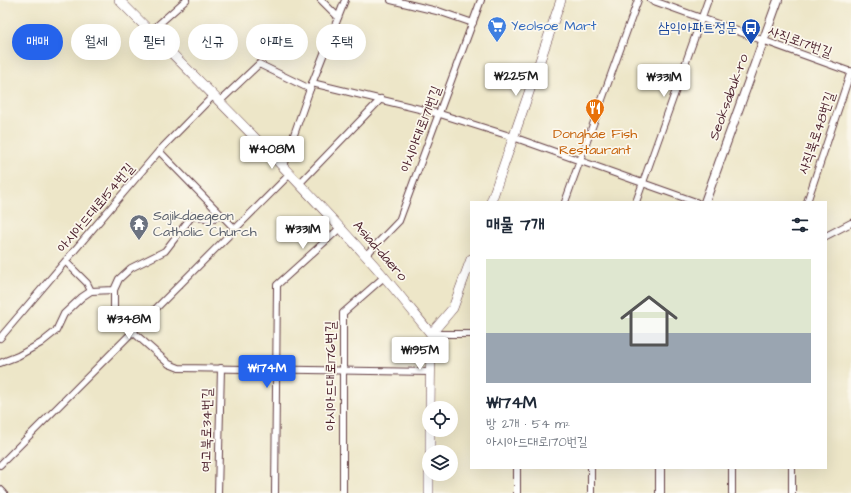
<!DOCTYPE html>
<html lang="ko">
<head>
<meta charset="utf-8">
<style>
	:root { --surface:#fff; --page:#f6f6f7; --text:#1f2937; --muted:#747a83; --accent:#2563eb }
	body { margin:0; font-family:"Architects Daughter","Poor Story",sans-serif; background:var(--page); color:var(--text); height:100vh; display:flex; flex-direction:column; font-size:15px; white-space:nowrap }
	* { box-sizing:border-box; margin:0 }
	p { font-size:13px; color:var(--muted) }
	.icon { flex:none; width:22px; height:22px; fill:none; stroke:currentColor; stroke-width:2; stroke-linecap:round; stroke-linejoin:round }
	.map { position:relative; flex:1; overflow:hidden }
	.details { position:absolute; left:470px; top:201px; width:357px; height:268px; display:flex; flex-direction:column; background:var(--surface); border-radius:0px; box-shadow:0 4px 16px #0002 }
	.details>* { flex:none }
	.top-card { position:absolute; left:12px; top:24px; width:380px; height:36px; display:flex; gap:8px }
	.fabs { position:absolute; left:422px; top:401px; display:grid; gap:8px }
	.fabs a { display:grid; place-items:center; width:36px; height:36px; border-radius:50%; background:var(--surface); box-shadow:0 4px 16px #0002; font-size:20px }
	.price { position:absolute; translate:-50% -34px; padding:0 9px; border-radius:4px; background:#fff; color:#222; font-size:13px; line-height:26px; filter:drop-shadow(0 1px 2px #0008) }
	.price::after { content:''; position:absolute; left:50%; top:24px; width:12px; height:9px; margin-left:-6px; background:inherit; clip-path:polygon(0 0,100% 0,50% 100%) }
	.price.selected { background:var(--accent); color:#fff }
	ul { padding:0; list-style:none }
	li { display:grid; align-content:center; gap:8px; height:212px; padding:0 16px }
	li span { display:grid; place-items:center; height:124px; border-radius:0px; color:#555 }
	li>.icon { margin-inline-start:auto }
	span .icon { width:72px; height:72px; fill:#fffc; stroke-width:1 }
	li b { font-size:17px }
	h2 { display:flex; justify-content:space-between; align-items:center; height:48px; padding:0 16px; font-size:17px }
	.tag { padding:0 14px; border-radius:18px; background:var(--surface); box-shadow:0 4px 16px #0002; font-size:14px; line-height:36px }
	.tag.selected { background:var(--accent); color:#fff }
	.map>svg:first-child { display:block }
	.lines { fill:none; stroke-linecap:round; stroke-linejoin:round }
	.minor-casing { stroke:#623d43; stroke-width:8 }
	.tertiary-casing { stroke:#623d43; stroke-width:10 }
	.secondary-casing { stroke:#623d43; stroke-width:10 }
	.minor { stroke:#fff; stroke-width:6 }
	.tertiary { stroke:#fff; stroke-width:8 }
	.secondary { stroke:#fff; stroke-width:9 }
	.labels { text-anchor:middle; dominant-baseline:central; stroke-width:3.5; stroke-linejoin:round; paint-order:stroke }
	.shop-label { font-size:14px; fill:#366cbe; stroke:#fbf7ec; text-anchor:start }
	.transit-label { font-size:14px; fill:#164399; stroke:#fbf7ec; text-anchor:end }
	.street-label { font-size:14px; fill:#4a1f2b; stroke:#fbf7ec }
	.food-label { font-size:14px; fill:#c56008; stroke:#fbf7ec }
	.worship-label { font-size:14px; fill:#5b616d; stroke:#fbf7ec; text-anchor:start }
</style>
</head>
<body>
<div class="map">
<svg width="851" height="493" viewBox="0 0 851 493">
	<rect width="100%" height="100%" fill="#fbf7ec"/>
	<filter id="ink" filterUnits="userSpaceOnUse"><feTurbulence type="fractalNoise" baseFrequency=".025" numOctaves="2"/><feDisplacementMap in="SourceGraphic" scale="8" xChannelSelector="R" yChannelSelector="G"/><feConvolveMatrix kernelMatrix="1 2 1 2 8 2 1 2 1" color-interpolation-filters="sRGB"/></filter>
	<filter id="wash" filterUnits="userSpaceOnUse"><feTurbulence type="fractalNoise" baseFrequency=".012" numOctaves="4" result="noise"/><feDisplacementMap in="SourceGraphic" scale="16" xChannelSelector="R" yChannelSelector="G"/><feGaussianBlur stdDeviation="0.9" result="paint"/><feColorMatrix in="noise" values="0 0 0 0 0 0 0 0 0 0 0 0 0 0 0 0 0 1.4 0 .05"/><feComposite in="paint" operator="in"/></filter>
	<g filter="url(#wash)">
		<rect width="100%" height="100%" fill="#ede6c8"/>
	</g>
	<g filter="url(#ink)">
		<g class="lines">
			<g class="minor-casing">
				<g id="minor">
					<path d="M321,0L338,17"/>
					<path d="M391,0L441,12L473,23"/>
					<path d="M651,0L851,72"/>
					<path d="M150,32L186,0"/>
					<path d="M312,83L440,114L513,137L696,202"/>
					<path d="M219,102L259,64L310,89"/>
					<path d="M159,151L235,229"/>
					<path d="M283,166L310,89L345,0"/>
					<path d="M299,184L381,99"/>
					<path d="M565,202L638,0"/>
					<path d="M636,202L708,0"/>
					<path d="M807,202L851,71"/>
					<path d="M826,236L851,223"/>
					<path d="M366,255L399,221L481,0"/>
					<path d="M66,262L87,283L91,291"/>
					<path d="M114,290V309L133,332L169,364L179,368L431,372"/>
					<path d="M431,334H471"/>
					<path d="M0,338L159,151L213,96"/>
					<path d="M0,363L18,356L41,343L56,331L64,314L82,297L91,291L114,290L119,279L131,268L165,251L192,216L212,219L222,215"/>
					<path d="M0,465L290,174"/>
					<path d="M591,468V493"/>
					<path d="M0,489L4,493"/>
					<path d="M218,493L221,368"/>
					<path d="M275,493L277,285L340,228"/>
					<path d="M343,493V313L384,277"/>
					<path d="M517,493V468"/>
					<path d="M732,493V468"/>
					<path d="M792,493V468"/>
				</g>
			</g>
			<g class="tertiary-casing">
				<g id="tertiary">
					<path d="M705,202L778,0"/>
					<path d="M660,493V468"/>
				</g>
			</g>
			<g class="secondary-casing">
				<g id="secondary">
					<path d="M119,0C202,84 286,167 365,255C388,280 409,307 431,334L430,408"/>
					<path d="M491,202L561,0"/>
					<path d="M431,334L453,308L471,259"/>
					<path d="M430,452V430"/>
					<path d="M429,493V474"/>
				</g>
			</g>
			<use href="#minor" class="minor"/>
			<use href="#tertiary" class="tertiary"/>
			<use href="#secondary" class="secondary"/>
		</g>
	</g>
	<defs>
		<g id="supermarket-pin" transform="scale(1)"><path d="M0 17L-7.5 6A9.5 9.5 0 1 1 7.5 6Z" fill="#3f7fe0" stroke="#fbf7ec"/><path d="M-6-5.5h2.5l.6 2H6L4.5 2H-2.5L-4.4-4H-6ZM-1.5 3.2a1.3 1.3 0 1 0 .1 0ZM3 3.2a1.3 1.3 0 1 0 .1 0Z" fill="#fff"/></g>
		<g id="bus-pin" transform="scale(1)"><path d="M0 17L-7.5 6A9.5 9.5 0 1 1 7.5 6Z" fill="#1a4fb4" stroke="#fbf7ec"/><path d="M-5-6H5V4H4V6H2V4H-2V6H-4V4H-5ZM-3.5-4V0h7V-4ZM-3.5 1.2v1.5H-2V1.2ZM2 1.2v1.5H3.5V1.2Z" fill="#fff"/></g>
		<g id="restaurant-pin" transform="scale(1)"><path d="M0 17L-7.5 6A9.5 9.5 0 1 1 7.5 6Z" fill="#e8710a" stroke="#fbf7ec"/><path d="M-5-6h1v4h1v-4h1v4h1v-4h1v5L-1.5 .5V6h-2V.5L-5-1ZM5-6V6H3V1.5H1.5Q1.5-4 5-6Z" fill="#fff"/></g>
		<g id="temple-pin" transform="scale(1)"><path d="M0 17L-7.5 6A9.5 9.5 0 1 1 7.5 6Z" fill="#6b7280" stroke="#fbf7ec"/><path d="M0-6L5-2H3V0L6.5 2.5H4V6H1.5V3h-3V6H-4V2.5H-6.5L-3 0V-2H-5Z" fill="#fff"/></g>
	</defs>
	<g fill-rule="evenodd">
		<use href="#supermarket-pin" x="497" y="26"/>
		<use href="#bus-pin" x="751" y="28"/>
		<use href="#restaurant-pin" x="595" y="108"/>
		<use href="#temple-pin" x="139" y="224"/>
	</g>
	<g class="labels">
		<g class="shop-label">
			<text x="511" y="26">Yeolsoe Mart</text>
		</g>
		<g class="transit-label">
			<text x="737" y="28">삼익아파트정문</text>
		</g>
		<g class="street-label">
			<text transform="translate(800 42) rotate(20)">사직로17번길</text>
			<text transform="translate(729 97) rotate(-70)">Seoksabuk-ro</text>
			<text transform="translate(421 129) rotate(-69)">아시아대로171번길</text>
			<text transform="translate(817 133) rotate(-71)">사직북로48번길</text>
			<text transform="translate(96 208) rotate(-50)">아시아드대로154번길</text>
			<text transform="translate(380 251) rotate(49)">Asiad-daero</text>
			<text transform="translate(331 376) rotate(-90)">아시아드대로176번길</text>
			<text transform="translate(207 430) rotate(-89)">여고북로34번길</text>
		</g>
		<g class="food-label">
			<text x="595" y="134">Donghae Fish<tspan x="595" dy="16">Restaurant</tspan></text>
		</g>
		<g class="worship-label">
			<text x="153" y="216">Sajikdaegeon<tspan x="153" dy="16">Catholic Church</tspan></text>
		</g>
	</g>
</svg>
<div class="fabs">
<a><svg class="icon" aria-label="locate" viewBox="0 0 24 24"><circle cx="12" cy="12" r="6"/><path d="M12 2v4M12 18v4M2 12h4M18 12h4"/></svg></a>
<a><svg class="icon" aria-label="layers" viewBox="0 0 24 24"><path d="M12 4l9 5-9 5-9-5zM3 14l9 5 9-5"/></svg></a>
</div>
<b class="price" style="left:516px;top:97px">₩225M</b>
<b class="price" style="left:664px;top:98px">₩331M</b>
<b class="price" style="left:272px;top:170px">₩408M</b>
<b class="price" style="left:303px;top:250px">₩331M</b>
<b class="price" style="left:129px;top:340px">₩348M</b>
<b class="price" style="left:420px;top:371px">₩195M</b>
<b class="price selected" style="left:267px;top:389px">₩174M</b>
<div class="top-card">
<a class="tag selected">매매</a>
<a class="tag">월세</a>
<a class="tag">필터</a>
<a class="tag">신규</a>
<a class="tag">아파트</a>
<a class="tag">주택</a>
</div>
<section class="details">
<h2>매물 7개<svg class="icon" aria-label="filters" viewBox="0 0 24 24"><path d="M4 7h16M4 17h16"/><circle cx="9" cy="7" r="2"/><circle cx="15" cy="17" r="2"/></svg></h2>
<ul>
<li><span style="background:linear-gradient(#dfe7d0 60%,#9aa5b1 0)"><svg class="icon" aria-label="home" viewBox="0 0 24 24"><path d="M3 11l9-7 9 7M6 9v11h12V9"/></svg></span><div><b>₩174M</b><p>방 2개 · 54 m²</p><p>아시아드대로170번길</p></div></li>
</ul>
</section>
</div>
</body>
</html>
